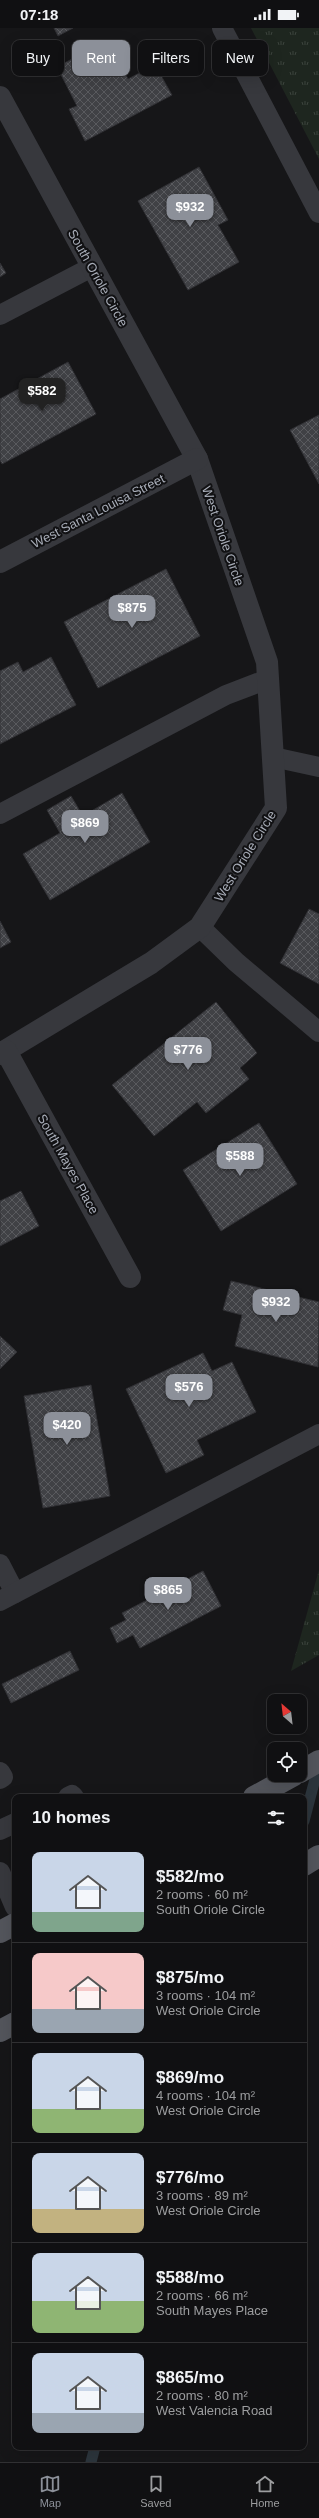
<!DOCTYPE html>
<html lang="en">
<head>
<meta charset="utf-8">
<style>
	:root { --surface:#101012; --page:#1e1e20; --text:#f1f3f6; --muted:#9c9d9f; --line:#303032; --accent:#8c9099 }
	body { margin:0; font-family:Arial,sans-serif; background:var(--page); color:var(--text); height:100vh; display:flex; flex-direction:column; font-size:15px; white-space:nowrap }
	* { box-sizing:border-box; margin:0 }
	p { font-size:13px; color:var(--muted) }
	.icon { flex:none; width:22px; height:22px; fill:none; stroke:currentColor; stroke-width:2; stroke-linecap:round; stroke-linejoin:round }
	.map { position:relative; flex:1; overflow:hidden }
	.details { position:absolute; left:12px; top:1766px; width:295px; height:656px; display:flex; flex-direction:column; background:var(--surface); border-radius:8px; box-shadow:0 4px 16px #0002,0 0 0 1px var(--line) }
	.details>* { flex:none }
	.hud { position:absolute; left:12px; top:12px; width:295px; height:36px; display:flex; gap:8px }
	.needle { width:26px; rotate:332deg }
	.tools { position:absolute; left:267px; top:1666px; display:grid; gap:8px }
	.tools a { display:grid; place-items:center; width:40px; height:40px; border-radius:8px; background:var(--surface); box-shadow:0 4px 16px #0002,0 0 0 1px var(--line); font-size:20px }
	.price { position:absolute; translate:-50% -34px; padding:0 9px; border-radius:8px; background:var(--accent); color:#fff; font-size:13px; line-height:26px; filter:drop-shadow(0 1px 2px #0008) }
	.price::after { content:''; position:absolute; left:50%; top:24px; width:12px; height:9px; margin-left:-6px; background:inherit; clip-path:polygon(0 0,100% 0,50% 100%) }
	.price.current { background:#222; color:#fff }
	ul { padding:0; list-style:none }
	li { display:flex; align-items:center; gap:12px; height:100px; padding:0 20px }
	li+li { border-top:1px solid var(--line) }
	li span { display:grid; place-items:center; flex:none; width:112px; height:80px; border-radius:8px; color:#555 }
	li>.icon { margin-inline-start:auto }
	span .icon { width:48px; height:48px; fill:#fffc; stroke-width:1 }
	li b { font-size:17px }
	h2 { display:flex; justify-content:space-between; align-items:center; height:48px; padding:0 20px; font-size:17px }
	.chip { padding:0 14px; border-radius:8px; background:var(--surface); box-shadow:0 4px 16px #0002,0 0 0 1px var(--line); font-size:14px; line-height:36px }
	.chip.current { background:var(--accent); color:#fff }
	.status { display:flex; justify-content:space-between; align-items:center; height:28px; padding:0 20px; background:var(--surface); direction:ltr }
	.status svg { height:11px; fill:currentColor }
	.menu { display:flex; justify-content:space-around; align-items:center; height:56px; border-top:1px solid var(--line); background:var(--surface); font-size:11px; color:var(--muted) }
	.menu a { display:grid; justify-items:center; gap:2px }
	.menu .current { color:var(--accent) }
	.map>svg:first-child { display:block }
	.grass { fill:url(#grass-tufts) }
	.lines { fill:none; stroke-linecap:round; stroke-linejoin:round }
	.stream { stroke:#2c353c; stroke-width:11 }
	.building { fill:url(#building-cross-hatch); stroke:#303034 }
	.lane { stroke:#37383d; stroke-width:20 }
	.street { stroke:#37383d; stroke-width:22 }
	.primary { stroke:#53555c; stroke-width:22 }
	.labels { text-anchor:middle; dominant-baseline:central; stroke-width:4; stroke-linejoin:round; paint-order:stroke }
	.street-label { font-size:13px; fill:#a8adb8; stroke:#111113 }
</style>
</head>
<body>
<div class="status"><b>07:18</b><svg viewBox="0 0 49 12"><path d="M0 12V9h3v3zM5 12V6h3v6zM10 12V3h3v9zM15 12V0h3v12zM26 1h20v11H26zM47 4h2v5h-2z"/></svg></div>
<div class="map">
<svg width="319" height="2434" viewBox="0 0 319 2434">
	<defs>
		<pattern id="grass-tufts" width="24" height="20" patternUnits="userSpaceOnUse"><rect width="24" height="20" fill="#1e261f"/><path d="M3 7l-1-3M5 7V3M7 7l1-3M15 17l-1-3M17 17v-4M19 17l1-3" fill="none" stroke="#3c433d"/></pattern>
		<pattern id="building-cross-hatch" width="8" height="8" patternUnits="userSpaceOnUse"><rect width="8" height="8" fill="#404145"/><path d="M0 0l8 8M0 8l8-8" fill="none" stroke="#595a5e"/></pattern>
	</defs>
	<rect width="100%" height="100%" fill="#161618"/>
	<g class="grass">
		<path d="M251,0H319V131Z"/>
		<path d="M319,1542V1627L291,1643Z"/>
	</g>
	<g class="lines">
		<g class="stream">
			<path d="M304,1793L319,1736"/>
			<path d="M91,2434L95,2419"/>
		</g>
	</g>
	<g class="building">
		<path d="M54,0H73L58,8Z"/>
		<path d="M108,12L128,51L155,37L172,67L85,113L69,81L77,78L57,39Z"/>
		<path d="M199,139L228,192L218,197L239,234L188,262L138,173Z"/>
		<path d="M0,235L6,245L0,249Z"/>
		<path d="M68,334L96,386L2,436L0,432V371Z"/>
		<path d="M319,387V456L290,402Z"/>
		<path d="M166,541L200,608L98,660L64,594Z"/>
		<path d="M51,629L76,677L0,716V643L18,634L23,644Z"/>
		<path d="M122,765L150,814L50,872L23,826L60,805L47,782L71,768L83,788Z"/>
		<path d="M309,881L319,886V956L280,935Z"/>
		<path d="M0,893L11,914L0,920Z"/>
		<path d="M216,974L257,1025L240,1040L249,1051L206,1085L197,1074L154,1108L112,1057Z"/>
		<path d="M259,1095L297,1156L221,1203L183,1142Z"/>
		<path d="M21,1163L39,1198L0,1218V1173Z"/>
		<path d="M231,1253L319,1274L318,1339L235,1318L242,1287L223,1282Z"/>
		<path d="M0,1308L17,1324L0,1341Z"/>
		<path d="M203,1325L212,1343L232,1334L256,1384L197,1412L204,1427L166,1445L126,1361Z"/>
		<path d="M91,1357L110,1468L43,1480L24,1368Z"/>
		<path d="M203,1543L221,1578L140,1620L133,1607L117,1615L110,1600L126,1592L122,1585Z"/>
		<path d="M70,1623L79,1642L11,1675L2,1656Z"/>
	</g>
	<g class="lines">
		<g class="lane">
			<path d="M222,0L319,185"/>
			<path d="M0,287L92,239"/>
			<path d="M273,729L319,739"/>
			<path d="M0,786L226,667L268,651"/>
			<path d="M200,899L236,934L319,1004"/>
			<path d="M0,1536L15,1565"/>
			<path d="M0,1573L319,1406"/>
			<path d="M0,1744L3,1749L0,1751"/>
			<path d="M68,1769L72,1767L74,1769"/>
			<path d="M0,1802L15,1795"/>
			<path d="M0,1844L15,1879"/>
		</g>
		<g class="street">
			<path d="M0,69L197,431L267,634L276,780L200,899L151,935L0,1026"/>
			<path d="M0,534L197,431"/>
			<path d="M6,1023L130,1249"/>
		</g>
		<g class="primary">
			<path d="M300,1744L319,1733"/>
			<path d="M254,1769L294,1747"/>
			<path d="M304,1837L319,1828"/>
			<path d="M0,1904L15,1896"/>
			<path d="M0,2003L15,1995"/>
		</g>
	</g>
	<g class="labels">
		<g class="street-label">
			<text transform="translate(98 250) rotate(61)">South Oriole Circle</text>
			<text transform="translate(98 483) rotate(-27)">West Santa Louisa Street</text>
			<text transform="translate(223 508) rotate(71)">West Oriole Circle</text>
			<text transform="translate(245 828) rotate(-58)">West Oriole Circle</text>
			<text transform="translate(68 1136) rotate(61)">South Mayes Place</text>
		</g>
	</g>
</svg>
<div class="tools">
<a><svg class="needle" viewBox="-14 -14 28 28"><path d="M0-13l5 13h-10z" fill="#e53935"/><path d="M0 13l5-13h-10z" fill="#9c9d9f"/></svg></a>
<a><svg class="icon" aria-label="locate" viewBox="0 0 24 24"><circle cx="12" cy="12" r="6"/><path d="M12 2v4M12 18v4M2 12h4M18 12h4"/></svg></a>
</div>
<b class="price" style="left:190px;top:200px">$932</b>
<b class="price current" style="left:42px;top:384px">$582</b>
<b class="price" style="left:132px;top:601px">$875</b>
<b class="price" style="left:85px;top:816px">$869</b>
<b class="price" style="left:188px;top:1043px">$776</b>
<b class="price" style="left:240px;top:1149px">$588</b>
<b class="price" style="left:276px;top:1295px">$932</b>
<b class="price" style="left:189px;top:1380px">$576</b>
<b class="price" style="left:67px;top:1418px">$420</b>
<b class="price" style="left:168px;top:1583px">$865</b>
<div class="hud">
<a class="chip">Buy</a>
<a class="chip current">Rent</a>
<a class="chip">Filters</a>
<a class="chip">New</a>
</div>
<section class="details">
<h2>10 homes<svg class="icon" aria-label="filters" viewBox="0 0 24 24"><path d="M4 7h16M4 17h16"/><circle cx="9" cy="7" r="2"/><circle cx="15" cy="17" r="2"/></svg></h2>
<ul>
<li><span style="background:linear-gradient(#c9d6e8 75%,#7fa58c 0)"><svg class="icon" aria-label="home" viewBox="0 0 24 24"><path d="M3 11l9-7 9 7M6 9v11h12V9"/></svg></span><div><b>$582/mo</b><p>2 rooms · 60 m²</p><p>South Oriole Circle</p></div></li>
<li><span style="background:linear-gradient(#f6c9c9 70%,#9aa5b1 0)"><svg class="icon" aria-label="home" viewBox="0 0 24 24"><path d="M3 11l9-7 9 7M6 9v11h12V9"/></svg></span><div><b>$875/mo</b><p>3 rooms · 104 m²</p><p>West Oriole Circle</p></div></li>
<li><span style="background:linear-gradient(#c9d6e8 70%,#8fb573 0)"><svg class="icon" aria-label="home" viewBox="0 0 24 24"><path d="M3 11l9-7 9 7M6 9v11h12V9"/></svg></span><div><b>$869/mo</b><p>4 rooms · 104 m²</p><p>West Oriole Circle</p></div></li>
<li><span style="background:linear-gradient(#c9d6e8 70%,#c2b280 0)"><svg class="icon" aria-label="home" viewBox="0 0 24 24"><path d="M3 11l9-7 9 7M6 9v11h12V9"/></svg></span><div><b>$776/mo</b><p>3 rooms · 89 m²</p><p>West Oriole Circle</p></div></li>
<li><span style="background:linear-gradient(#c9d6e8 60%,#8fb573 0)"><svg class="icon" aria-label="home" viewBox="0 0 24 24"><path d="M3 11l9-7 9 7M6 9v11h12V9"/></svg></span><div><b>$588/mo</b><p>2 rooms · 66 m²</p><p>South Mayes Place</p></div></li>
<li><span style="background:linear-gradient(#c9d6e8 75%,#9aa5b1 0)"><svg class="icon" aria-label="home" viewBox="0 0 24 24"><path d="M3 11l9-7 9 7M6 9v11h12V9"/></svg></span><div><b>$865/mo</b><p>2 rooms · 80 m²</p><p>West Valencia Road</p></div></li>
</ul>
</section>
</div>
<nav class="menu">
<a class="current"><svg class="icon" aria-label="map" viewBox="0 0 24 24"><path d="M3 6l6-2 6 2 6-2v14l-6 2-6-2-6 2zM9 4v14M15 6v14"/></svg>Map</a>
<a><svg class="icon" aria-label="saved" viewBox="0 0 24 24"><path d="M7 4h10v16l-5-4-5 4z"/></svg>Saved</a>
<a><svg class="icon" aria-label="home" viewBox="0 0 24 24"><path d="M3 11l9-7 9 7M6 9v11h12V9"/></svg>Home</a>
</nav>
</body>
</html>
